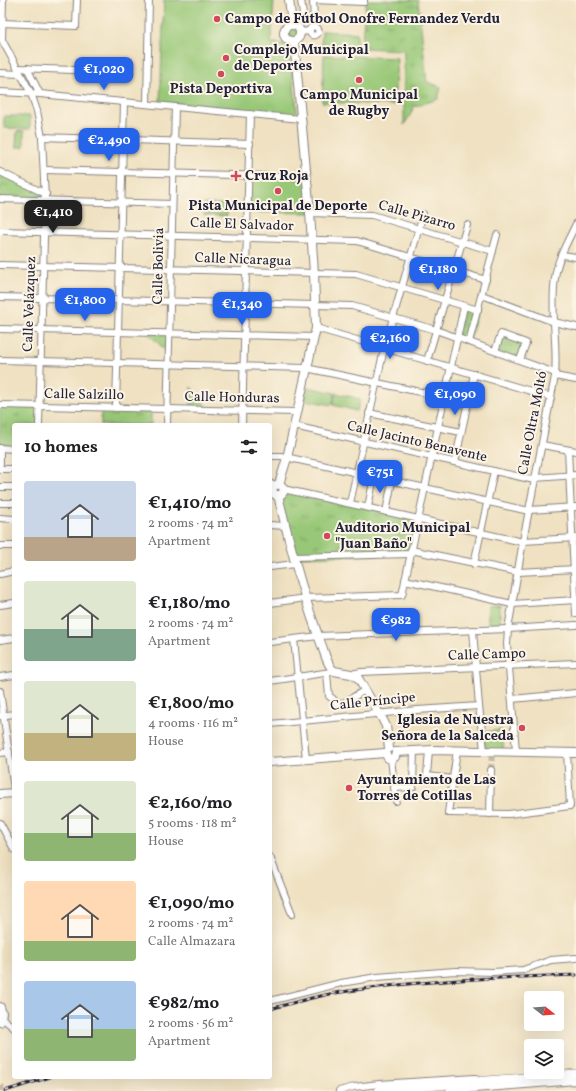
<!DOCTYPE html>
<html lang="en">
<head>
<meta charset="utf-8">
<style>
	:root { --surface:#fff; --page:#f2f2f2; --text:#202124; --muted:#757577; --accent:#2563eb }
	body { margin:0; font-family:Vollkorn,serif; background:var(--page); color:var(--text); height:100vh; display:flex; flex-direction:column; font-size:15px; white-space:nowrap }
	* { box-sizing:border-box; margin:0 }
	p { font-size:13px; color:var(--muted) }
	.icon { flex:none; width:22px; height:22px; fill:none; stroke:currentColor; stroke-width:2; stroke-linecap:round; stroke-linejoin:round }
	.map { position:relative; flex:1; overflow:hidden }
	.sheet { position:absolute; left:12px; top:423px; width:260px; height:656px; display:flex; flex-direction:column; background:var(--surface); border-radius:4px; box-shadow:0 4px 16px #0002 }
	.sheet>* { flex:none }
	.needle { width:26px; rotate:107deg }
	.tools { position:absolute; left:524px; top:991px; display:grid; gap:8px }
	.tools a { display:grid; place-items:center; width:40px; height:40px; border-radius:4px; background:var(--surface); box-shadow:0 4px 16px #0002; font-size:20px }
	.price { position:absolute; translate:-50% -34px; padding:0 9px; border-radius:8px; background:var(--accent); color:#fff; font-size:13px; line-height:26px; filter:drop-shadow(0 1px 2px #0008) }
	.price::after { content:''; position:absolute; left:50%; top:24px; width:12px; height:9px; margin-left:-6px; background:inherit; clip-path:polygon(0 0,100% 0,50% 100%) }
	.price.on { background:#222; color:#fff }
	ul { padding:0; list-style:none }
	li { display:flex; align-items:center; gap:12px; height:100px; padding:0 12px }
	li span { display:grid; place-items:center; flex:none; width:112px; height:80px; border-radius:4px; color:#555 }
	li>.icon { margin-inline-start:auto }
	span .icon { width:48px; height:48px; fill:#fffc; stroke-width:1 }
	li b { font-size:17px }
	h2 { display:flex; justify-content:space-between; align-items:center; height:48px; padding:0 12px; font-size:17px }
	.map>svg:first-child { display:block }
	.grass { fill:#98c877; stroke:#5d7559 }
	.park { fill:url(#park-tufts); stroke:#5d7559 }
	.lines { fill:none; stroke-linecap:round; stroke-linejoin:round }
	.minor-tunnel { stroke:#c6bba6; stroke-width:6; stroke-dasharray:6 3; stroke-linecap:butt }
	.major-tunnel { stroke:#c6bba6; stroke-width:8; stroke-dasharray:8 4; stroke-linecap:butt }
	.minor-casing { stroke:#88827e; stroke-width:8 }
	.major-casing { stroke:#88827e; stroke-width:10 }
	.highway-casing { stroke:#88827e; stroke-width:10 }
	.minor { stroke:#fff; stroke-width:6 }
	.major { stroke:#fff; stroke-width:8 }
	.highway { stroke:#fff; stroke-width:9 }
	.rail-casing { stroke:#22223b; stroke-width:3 }
	.rail { stroke:#fcf5e5; stroke-width:1.5; stroke-dasharray:4.5; stroke-linecap:butt }
	.poi-dot { fill:#d1495b; stroke:#fcf5e5; stroke-width:1.5 }
	.labels { text-anchor:middle; dominant-baseline:central; stroke-width:4; stroke-linejoin:round; paint-order:stroke }
	.poi-label { font-size:14px; font-weight:bold; fill:#22223b; stroke:#fcf5e5; text-anchor:start }
	.street-label { font-size:14px; fill:#22223b; stroke:#fcf5e5 }
</style>
</head>
<body>
<div class="map">
<svg width="576" height="1091" viewBox="0 0 576 1091">
	<defs>
		<pattern id="park-tufts" width="24" height="20" patternUnits="userSpaceOnUse"><rect width="24" height="20" fill="#98c877"/><path d="M3 7l-1-3M5 7V3M7 7l1-3M15 17l-1-3M17 17v-4M19 17l1-3" fill="none" stroke="#7ca263"/></pattern>
	</defs>
	<rect width="100%" height="100%" fill="#fcf5e5"/>
	<filter id="ink" filterUnits="userSpaceOnUse"><feTurbulence type="fractalNoise" baseFrequency=".025" numOctaves="2"/><feDisplacementMap in="SourceGraphic" scale="8" xChannelSelector="R" yChannelSelector="G"/><feConvolveMatrix kernelMatrix="1 2 1 2 8 2 1 2 1" color-interpolation-filters="sRGB"/></filter>
	<filter id="wash" filterUnits="userSpaceOnUse"><feTurbulence type="fractalNoise" baseFrequency=".012" numOctaves="4" result="noise"/><feDisplacementMap in="SourceGraphic" scale="16" xChannelSelector="R" yChannelSelector="G"/><feGaussianBlur stdDeviation="0.9" result="paint"/><feColorMatrix in="noise" values="0 0 0 0 0 0 0 0 0 0 0 0 0 0 0 0 0 1.4 0 .05"/><feComposite in="paint" operator="in"/></filter>
	<g filter="url(#wash)">
		<rect width="100%" height="100%" fill="#efe1c1"/>
		<g class="grass">
			<path d="M164,0H274L271,43L286,44L290,49L297,111L293,115L160,102Z"/>
			<circle cx="292" cy="33" r="7"/>
			<path d="M322,31L357,33V49L321,48Z"/>
			<path d="M324,55L397,58L394,105L322,102Z"/>
			<path d="M4,116H30V129L4,128Z"/>
			<path d="M17,131H24V147H16Z"/>
			<path d="M249,175L306,177L310,213L248,212Z"/>
			<path d="M204,204H227V216L204,215Z"/>
			<path d="M308,387L335,393L332,405L305,400Z"/>
			<path d="M336,393L360,399L357,411L333,405Z"/>
			<path d="M500,605V625H488V606Z"/>
		</g>
		<g class="park">
			<path d="M366,0H418L427,82L441,87L438,99L414,107L412,112L404,125V50L361,48Z"/>
			<path d="M0,172L46,194L45,200L0,199Z"/>
			<path d="M464,306L478,310L469,342L457,338Z"/>
			<path d="M147,332L169,333L167,352Z"/>
			<path d="M501,334L526,343L520,360L495,351Z"/>
			<path d="M191,387L206,406L205,408L191,407Z"/>
			<path d="M0,405L40,406L39,425H14V449L0,448Z"/>
			<path d="M101,408L151,409V425H101Z"/>
			<path d="M280,488L418,519L410,554L294,557L278,494Z"/>
			<path d="M501,730L504,751L484,750L482,732Z"/>
		</g>
	</g>
	<g filter="url(#ink)">
		<g class="lines">
			<path class="minor-tunnel" d="M491,770L492,750"/>
			<path class="major-tunnel" d="M0,1085L1,1091"/>
			<g class="minor-casing">
				<g id="minor">
					<path d="M3,0L2,40L31,93L37,111L42,137L45,200L39,425"/>
					<path d="M301,0L303,15L308,18H314"/>
					<path d="M313,0L364,2V0"/>
					<path d="M313,0L314,21"/>
					<path d="M2,23L76,26L77,0"/>
					<circle cx="314" cy="31" r="4.5"/>
					<path d="M300,32L310,31"/>
					<path d="M17,68L74,70"/>
					<path d="M27,68L40,94"/>
					<path d="M0,73L20,74"/>
					<path d="M0,92L40,94L301,119"/>
					<path d="M147,104L149,0"/>
					<path d="M42,137L250,144"/>
					<path d="M44,170L306,177"/>
					<path d="M0,172L46,194"/>
					<path d="M0,199L172,204"/>
					<path d="M310,213L372,215L493,251"/>
					<path d="M0,231L357,241L486,280"/>
					<path d="M562,255L576,257"/>
					<path d="M0,265L356,274L478,310"/>
					<path d="M482,295L554,322L576,327"/>
					<path d="M0,297L352,306L436,330L555,373"/>
					<path d="M316,328L551,397"/>
					<path d="M0,329L314,337"/>
					<path d="M469,342L497,235"/>
					<path d="M495,351L501,334L526,343L520,360"/>
					<path d="M0,360L306,368L468,402"/>
					<path d="M427,361L467,225"/>
					<path d="M555,376L576,380"/>
					<path d="M0,405L296,412"/>
					<path d="M116,408L124,102"/>
					<path d="M369,413L461,432"/>
					<path d="M167,425L175,107"/>
					<path d="M242,425L250,114"/>
					<path d="M294,426L534,480"/>
					<path d="M542,445L576,451"/>
					<path d="M0,448L14,449"/>
					<path d="M568,450L576,614"/>
					<path d="M270,456H281L529,511"/>
					<path d="M455,462L474,374"/>
					<path d="M0,464V448"/>
					<path d="M0,469H14"/>
					<path d="M535,478L576,475"/>
					<path d="M270,483L273,487"/>
					<path d="M0,487H14"/>
					<path d="M283,489L523,542"/>
					<path d="M270,493H273"/>
					<path d="M0,503H14"/>
					<path d="M350,503L384,349L423,214"/>
					<path d="M368,507L374,477"/>
					<path d="M529,510L576,507"/>
					<path d="M386,512L392,481"/>
					<path d="M0,518L14,519"/>
					<path d="M270,525L285,526"/>
					<path d="M523,541L575,538"/>
					<path d="M0,546H14"/>
					<path d="M411,550L518,572L576,569"/>
					<path d="M294,557L410,554"/>
					<path d="M474,564L494,471"/>
					<path d="M270,567L295,564"/>
					<path d="M0,574L14,571"/>
					<path d="M405,580L512,604L576,600"/>
					<path d="M270,603L306,598L402,595L464,306"/>
					<path d="M0,605L14,603"/>
					<path d="M473,630L479,706L484,750"/>
					<path d="M294,639L306,759"/>
					<path d="M0,640L14,638"/>
					<path d="M270,642L318,636L508,629L576,625"/>
					<path d="M327,673L329,696L333,699L336,703L342,704L365,690"/>
					<path d="M351,674L361,672L576,663"/>
					<path d="M0,677L14,675"/>
					<path d="M270,681L331,672"/>
					<path d="M0,691L14,789"/>
					<path d="M512,699L576,693"/>
					<path d="M0,716L14,714"/>
					<path d="M270,724L417,710L479,706"/>
					<path d="M429,750L427,776L453,779"/>
					<path d="M457,750L448,813L509,814L570,806L567,752"/>
					<path d="M516,751L507,644L508,629L523,541L555,376C558,344 550,311 555,278C557,259 568,241 576,224"/>
					<path d="M0,753L9,752"/>
					<path d="M391,759L396,801"/>
					<path d="M394,788L413,787L414,750"/>
					<path d="M490,814L491,770"/>
					<path d="M0,823L14,849"/>
					<path d="M270,857L292,914"/>
					<path d="M270,1001L341,983L377,977L455,971L493,972L523,970L551,960L576,958"/>
					<path d="M2,1018L14,1028"/>
					<path d="M339,1091L354,1087L379,1084L475,1078"/>
					<path d="M449,1091L576,1081"/>
				</g>
			</g>
			<g class="major-casing">
				<g id="major">
					<path d="M289,0L292,24"/>
					<circle cx="292" cy="33" r="8"/>
					<path d="M279,484L287,458L316,328L314,273L310,213L294,41"/>
					<circle cx="278" cy="490" r="5.5"/>
					<path d="M278,495C290,546 303,597 322,646C325,654 327,665 334,671L351,674L358,678L383,720L386,726L389,748"/>
					<path d="M396,752L433,750L576,753"/>
					<path d="M385,753L388,758L392,759L395,757L396,752"/>
					<path d="M270,762L385,753"/>
					<path d="M0,794L14,793"/>
					<path d="M0,1007L2,1013L0,1022"/>
				</g>
			</g>
			<g class="highway-casing">
				<path id="highway" d="M379,1091L437,1085L576,1074"/>
			</g>
			<use href="#minor" class="minor"/>
			<use href="#major" class="major"/>
			<use href="#highway" class="highway"/>
			<g class="rail-casing">
				<g id="rail">
					<path d="M270,1009C292,1003 313,997 335,993C415,980 495,978 576,975"/>
					<path d="M5,1091L50,1077"/>
				</g>
			</g>
			<use href="#rail" class="rail"/>
		</g>
	</g>
	<g class="poi-dot">
		<circle cx="217" cy="19" r="4"/>
		<circle cx="226" cy="58" r="4"/>
		<circle cx="221" cy="74" r="4"/>
		<circle cx="359" cy="80" r="4"/>
		<path d="M234 170h4v4h4v4h-4v4h-4v-4h-4v-4h4z"/>
		<circle cx="278" cy="191" r="4"/>
		<circle cx="327" cy="536" r="4"/>
		<circle cx="522" cy="728" r="4"/>
		<circle cx="349" cy="788" r="4"/>
	</g>
	<g class="labels">
		<g class="poi-label">
			<text x="225" y="19">Campo de Fútbol Onofre Fernandez Verdu</text>
			<text x="234" y="50">Complejo Municipal<tspan x="234" dy="16">de Deportes</tspan></text>
			<text x="221" y="89" text-anchor="middle">Pista Deportiva</text>
			<text x="359" y="95" text-anchor="middle">Campo Municipal<tspan x="359" dy="16">de Rugby</tspan></text>
			<text x="245" y="176">Cruz Roja</text>
			<text x="278" y="206" text-anchor="middle">Pista Municipal de Deporte</text>
			<text x="335" y="528">Auditorio Municipal<tspan x="335" dy="16">"Juan Baño"</tspan></text>
			<text x="514" y="720" text-anchor="end">Iglesia de Nuestra<tspan x="514" dy="16">Señora de la Salceda</tspan></text>
			<text x="357" y="780">Ayuntamiento de Las<tspan x="357" dy="16">Torres de Cotillas</tspan></text>
		</g>
		<g class="street-label">
			<text transform="translate(417 216) rotate(16)">Calle Pizarro</text>
			<text transform="translate(242 225) rotate(2)">Calle El Salvador</text>
			<text transform="translate(243 260) rotate(2)">Calle Nicaragua</text>
			<text transform="translate(159 266) rotate(-89)">Calle Bolivia</text>
			<text transform="translate(30 304) rotate(-88)">Calle Velázquez</text>
			<text transform="translate(84 395) rotate(1)">Calle Salzillo</text>
			<text transform="translate(232 398) rotate(1)">Calle Honduras</text>
			<text transform="translate(533 423) rotate(-79)">Calle Oltra Moltó</text>
			<text transform="translate(417 442) rotate(13)">Calle Jacinto Benavente</text>
			<text transform="translate(487 655) rotate(-2)">Calle Campo</text>
			<text transform="translate(373 702) rotate(-6)">Calle Príncipe</text>
		</g>
	</g>
</svg>
<div class="tools">
<a><svg class="needle" viewBox="-14 -14 28 28"><path d="M0-13l5 13h-10z" fill="#e53935"/><path d="M0 13l5-13h-10z" fill="#757577"/></svg></a>
<a><svg class="icon" aria-label="layers" viewBox="0 0 24 24"><path d="M12 4l9 5-9 5-9-5zM3 14l9 5 9-5"/></svg></a>
</div>
<b class="price" style="left:104px;top:91px">€1,020</b>
<b class="price" style="left:109px;top:162px">€2,490</b>
<b class="price on" style="left:53px;top:234px">€1,410</b>
<b class="price" style="left:438px;top:291px">€1,180</b>
<b class="price" style="left:85px;top:322px">€1,800</b>
<b class="price" style="left:242px;top:326px">€1,340</b>
<b class="price" style="left:390px;top:360px">€2,160</b>
<b class="price" style="left:455px;top:416px">€1,090</b>
<b class="price" style="left:380px;top:494px">€751</b>
<b class="price" style="left:396px;top:642px">€982</b>
<section class="sheet">
<h2>10 homes<svg class="icon" aria-label="filters" viewBox="0 0 24 24"><path d="M4 7h16M4 17h16"/><circle cx="9" cy="7" r="2"/><circle cx="15" cy="17" r="2"/></svg></h2>
<ul>
<li><span style="background:linear-gradient(#c9d6e8 70%,#b9a48a 0)"><svg class="icon" aria-label="home" viewBox="0 0 24 24"><path d="M3 11l9-7 9 7M6 9v11h12V9"/></svg></span><div><b>€1,410/mo</b><p>2 rooms · 74 m²</p><p>Apartment</p></div></li>
<li><span style="background:linear-gradient(#dfe7d0 60%,#7fa58c 0)"><svg class="icon" aria-label="home" viewBox="0 0 24 24"><path d="M3 11l9-7 9 7M6 9v11h12V9"/></svg></span><div><b>€1,180/mo</b><p>2 rooms · 74 m²</p><p>Apartment</p></div></li>
<li><span style="background:linear-gradient(#dfe7d0 65%,#c2b280 0)"><svg class="icon" aria-label="home" viewBox="0 0 24 24"><path d="M3 11l9-7 9 7M6 9v11h12V9"/></svg></span><div><b>€1,800/mo</b><p>4 rooms · 116 m²</p><p>House</p></div></li>
<li><span style="background:linear-gradient(#dfe7d0 65%,#8fb573 0)"><svg class="icon" aria-label="home" viewBox="0 0 24 24"><path d="M3 11l9-7 9 7M6 9v11h12V9"/></svg></span><div><b>€2,160/mo</b><p>5 rooms · 118 m²</p><p>House</p></div></li>
<li><span style="background:linear-gradient(#ffd9b3 75%,#8fb573 0)"><svg class="icon" aria-label="home" viewBox="0 0 24 24"><path d="M3 11l9-7 9 7M6 9v11h12V9"/></svg></span><div><b>€1,090/mo</b><p>2 rooms · 74 m²</p><p>Calle Almazara</p></div></li>
<li><span style="background:linear-gradient(#a9c7e8 60%,#8fb573 0)"><svg class="icon" aria-label="home" viewBox="0 0 24 24"><path d="M3 11l9-7 9 7M6 9v11h12V9"/></svg></span><div><b>€982/mo</b><p>2 rooms · 56 m²</p><p>Apartment</p></div></li>
</ul>
</section>
</div>
</body>
</html>
